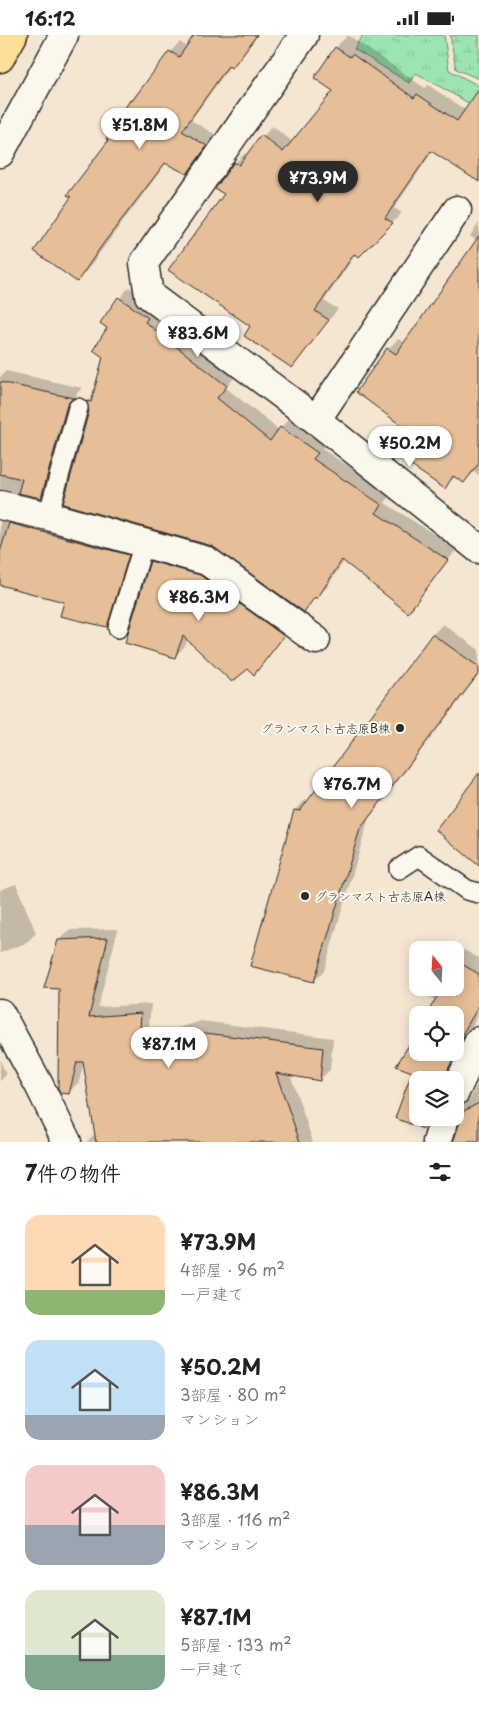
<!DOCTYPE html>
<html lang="ja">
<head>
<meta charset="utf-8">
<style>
	:root { --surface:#fff; --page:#f2f2f2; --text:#222; --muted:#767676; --accent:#2b2b2b }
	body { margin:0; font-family:"Playpen Sans","Klee One",sans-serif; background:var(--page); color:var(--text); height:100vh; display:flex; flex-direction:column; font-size:19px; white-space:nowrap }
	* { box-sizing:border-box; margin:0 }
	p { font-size:16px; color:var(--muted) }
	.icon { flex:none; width:28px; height:28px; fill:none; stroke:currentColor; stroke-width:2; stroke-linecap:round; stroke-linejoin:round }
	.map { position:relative; height:1107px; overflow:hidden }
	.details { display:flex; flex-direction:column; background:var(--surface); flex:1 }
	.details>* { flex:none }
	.needle { width:32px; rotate:342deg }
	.buttons { position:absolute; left:409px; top:906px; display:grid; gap:10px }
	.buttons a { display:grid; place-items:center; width:55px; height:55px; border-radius:10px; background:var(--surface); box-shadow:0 2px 12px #0003; font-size:25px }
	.price { position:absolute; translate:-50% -42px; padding:0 11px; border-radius:18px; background:#fff; color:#222; font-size:16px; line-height:32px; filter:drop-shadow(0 1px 2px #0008) }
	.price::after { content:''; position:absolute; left:50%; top:30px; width:15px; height:11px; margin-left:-8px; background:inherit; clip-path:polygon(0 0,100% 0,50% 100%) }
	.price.selected { background:var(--accent); color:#fff }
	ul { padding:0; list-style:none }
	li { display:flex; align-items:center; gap:15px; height:125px; padding:0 25px }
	li span { display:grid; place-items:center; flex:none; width:140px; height:100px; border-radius:15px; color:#555 }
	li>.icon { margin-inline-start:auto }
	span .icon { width:60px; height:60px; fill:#fffc; stroke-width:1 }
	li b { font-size:21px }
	h2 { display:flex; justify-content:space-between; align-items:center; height:60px; padding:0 25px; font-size:21px }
	.status { display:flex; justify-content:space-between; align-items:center; height:35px; padding:0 25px; background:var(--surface); direction:ltr }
	.status svg { height:14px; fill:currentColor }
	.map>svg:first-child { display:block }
	.grass { fill:url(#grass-tufts); stroke:#64886f }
	.wetland { fill:url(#wetland-marsh); stroke:#64886f }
	.shadow { fill:#0003 }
	.building { fill:#e6be97; stroke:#2b2b2b }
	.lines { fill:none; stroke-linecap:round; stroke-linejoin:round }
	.service-casing { stroke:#2b2b2b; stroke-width:22 }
	.minor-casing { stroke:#2b2b2b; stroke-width:31 }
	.motorway-casing { stroke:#2b2b2b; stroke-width:31 }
	.service { stroke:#fbf7ec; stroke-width:19 }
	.minor { stroke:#fbf7ec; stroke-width:28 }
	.motorway { stroke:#fdde96; stroke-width:28 }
	.poi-dot { fill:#2b2b2b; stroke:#fbf7ec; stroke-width:2 }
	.labels { text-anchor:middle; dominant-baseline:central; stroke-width:4; stroke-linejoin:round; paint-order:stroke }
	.poi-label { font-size:12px; fill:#2b2b2b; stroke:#fbf7ec; text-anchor:end }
</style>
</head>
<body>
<div class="status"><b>16:12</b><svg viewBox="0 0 49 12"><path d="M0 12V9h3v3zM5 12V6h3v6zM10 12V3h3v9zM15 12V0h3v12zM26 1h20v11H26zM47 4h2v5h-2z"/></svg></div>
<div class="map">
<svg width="479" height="1107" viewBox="0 0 479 1107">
	<defs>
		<pattern id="grass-tufts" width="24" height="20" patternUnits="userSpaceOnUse" patternTransform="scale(1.25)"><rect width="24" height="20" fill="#9ce4b3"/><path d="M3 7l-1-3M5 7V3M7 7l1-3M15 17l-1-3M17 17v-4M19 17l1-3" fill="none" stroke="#87c49a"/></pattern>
		<pattern id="wetland-marsh" width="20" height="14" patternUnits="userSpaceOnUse" patternTransform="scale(1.25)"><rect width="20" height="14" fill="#9ce4b3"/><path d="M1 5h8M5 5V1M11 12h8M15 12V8" fill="none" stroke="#87c49a"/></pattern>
	</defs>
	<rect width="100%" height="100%" fill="#f5e6d2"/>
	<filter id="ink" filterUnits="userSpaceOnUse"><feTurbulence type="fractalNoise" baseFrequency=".02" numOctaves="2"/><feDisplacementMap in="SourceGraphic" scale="10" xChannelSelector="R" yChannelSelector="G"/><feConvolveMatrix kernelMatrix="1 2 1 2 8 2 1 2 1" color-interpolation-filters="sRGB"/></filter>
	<g filter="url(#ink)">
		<path class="grass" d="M363,0H444L449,35L479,51V74L416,38L409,48L354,14Z"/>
		<path class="wetland" d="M450,0H479V44L456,34Z"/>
		<g class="shadow">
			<path d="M195,0H258L242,21L232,32L230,31L191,85L216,100L197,128L187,138L167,127L87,235L77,245L110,106L131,66L170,17L180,7L187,12Z"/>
			<path d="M348,0L425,53L428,50L467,76L479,71V146L433,116L394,173L402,178L359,221L356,219L324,266L338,274L292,331L252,291L226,159L235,128L245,118L248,120L272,91L293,107L335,56L316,43L339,9Z"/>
			<path d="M479,188V440L474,437L464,446L455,442L444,452L388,314L398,304L405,308L477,206L470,201Z"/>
			<path d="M129,252L157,272L236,340L226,353L279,395L291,382L328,407L322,414L391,459L385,468L457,514L408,577L344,526L327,552L303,575L90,376L88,366L94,360L105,322L109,293L101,288Z"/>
			<path d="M6,336L82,353L77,358L51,452L41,462L0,454V342Z"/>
			<path d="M0,471L138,510L117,581L107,591L65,566L0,548Z"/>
			<path d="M162,517L211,530L293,591L254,639L248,632L188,604L185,611L175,621L151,527Z"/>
			<path d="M443,589L479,615V640L369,783L324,936L314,946L295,775L305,765L309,766L433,599Z"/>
			<path d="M16,849L36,898L26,908L0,918V855Z"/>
			<path d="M118,894L98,972L151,969L148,1003L201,986L333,1003L330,1035L319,1045L290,1039L313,1107H86L96,1098L84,1027L79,1047L69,1057L59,905L69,895Z"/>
			<path d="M464,915L479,923V976L448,1045H418V1082H435L424,1093L397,1082L414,1036L418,1018H455V980H428L436,966L428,961L434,952H455V923Z"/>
			<path d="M0,1025L6,1040L0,1046Z"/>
			<path d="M479,1046V1107L455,1105L462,1079L459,1073L471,1062Z"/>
		</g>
		<g class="building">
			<path d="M194,0H257L232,33L228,31L182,96L207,111L187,139L165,128L103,209L77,247L34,216L71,162L67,160L108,106L106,104L130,65L132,66L169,16L179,22Z"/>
			<path d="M335,12L350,22L352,19L414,63L417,59L457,86L479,54V147L431,116L385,183L393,188L359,222L354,219L315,276L329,285L292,333L244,301L250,291L168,235L224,159L215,154L234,127L239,130L261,100L283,117L333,56L314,43Z"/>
			<path d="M479,201V428L464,448L453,441L445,454L410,430L425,408L356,357L387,313L396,319Z"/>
			<path d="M118,262L148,283L145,287L227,351L217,363L270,406L280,392L318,418L313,424L382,470L376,478L448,525L408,578L342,525L317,564L315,562L304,577L212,511L63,469L89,376L86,366L91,367L103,322L93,315L107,293L100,288Z"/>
			<path d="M0,347L73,363L67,370L41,463L18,458L22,444L0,439Z"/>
			<path d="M9,488L129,520L107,592L60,581L64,567L0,550V517Z"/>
			<path d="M150,526L200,540L284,601L254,640L248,634L232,647L183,601L175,623L125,608Z"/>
			<path d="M432,599L479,632V638L360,794L314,947L250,931L294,775L300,776Z"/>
			<path d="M479,738V831L436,795Z"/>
			<path d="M108,903L89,982L141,978L139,1013L190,996L323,1013L320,1046L276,1038L300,1107H96L83,1027H77L69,1059L60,1058L58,1053L59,954L44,953L58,905Z"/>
			<path d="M458,927L479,939V970L463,998L465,999L443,1045H418V1082H428L423,1094L395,1083L412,1037L396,1031L418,995V1018H455V980H426L443,952H455V932Z"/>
			<path d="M479,1068V1107H453L460,1087V1078Z"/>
		</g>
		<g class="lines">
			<g class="service-casing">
				<g id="service">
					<path d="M48,481L78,373"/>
					<path d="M118,593L144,508"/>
					<path d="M399,834L419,821L467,855L479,858"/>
				</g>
			</g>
			<g class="minor-casing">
				<g id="minor">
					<path d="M304,0L144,228L149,260L316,385L457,175"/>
					<path d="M0,118L64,0"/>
					<path d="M316,385L479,514"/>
					<path d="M0,470L48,481L207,526L316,605"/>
					<path d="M0,978L39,1050L67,1107"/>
					<path d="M455,1057L479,1006"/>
					<path d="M437,1107L445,1082"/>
				</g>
			</g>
			<g class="motorway-casing">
				<path id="motorway" d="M0,23L13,0"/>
			</g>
			<use href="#service" class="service"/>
			<use href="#minor" class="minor"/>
			<use href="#motorway" class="motorway"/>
		</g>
	</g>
	<g class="poi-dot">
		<circle cx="400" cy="693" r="5"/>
		<circle cx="305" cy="861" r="5"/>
	</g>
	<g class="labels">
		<g class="poi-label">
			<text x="390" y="693">グランマスト古志原B棟</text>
			<text x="315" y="861" text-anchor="start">グランマスト古志原A棟</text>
		</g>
	</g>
</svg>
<div class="buttons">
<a><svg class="needle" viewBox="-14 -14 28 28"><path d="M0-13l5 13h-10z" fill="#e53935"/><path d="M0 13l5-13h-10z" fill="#767676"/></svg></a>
<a><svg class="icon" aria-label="locate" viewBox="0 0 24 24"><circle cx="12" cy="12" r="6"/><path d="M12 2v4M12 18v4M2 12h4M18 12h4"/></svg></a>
<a><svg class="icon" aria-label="layers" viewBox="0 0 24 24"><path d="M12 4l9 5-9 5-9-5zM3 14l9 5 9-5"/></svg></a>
</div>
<b class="price" style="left:140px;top:115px">¥51.8M</b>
<b class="price selected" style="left:318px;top:168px">¥73.9M</b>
<b class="price" style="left:198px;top:323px">¥83.6M</b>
<b class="price" style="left:410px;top:433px">¥50.2M</b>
<b class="price" style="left:199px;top:587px">¥86.3M</b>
<b class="price" style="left:352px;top:774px">¥76.7M</b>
<b class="price" style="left:169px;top:1034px">¥87.1M</b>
</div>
<section class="details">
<h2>7件の物件<svg class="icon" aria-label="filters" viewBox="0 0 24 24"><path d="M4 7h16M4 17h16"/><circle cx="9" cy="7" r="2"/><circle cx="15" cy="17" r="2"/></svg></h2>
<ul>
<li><span style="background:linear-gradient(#ffd9b3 75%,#8fb573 0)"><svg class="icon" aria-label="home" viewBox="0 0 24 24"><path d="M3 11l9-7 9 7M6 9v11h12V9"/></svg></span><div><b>¥73.9M</b><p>4部屋 · 96 m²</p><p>一戸建て</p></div></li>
<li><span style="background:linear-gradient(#bfe0f5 75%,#9aa5b1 0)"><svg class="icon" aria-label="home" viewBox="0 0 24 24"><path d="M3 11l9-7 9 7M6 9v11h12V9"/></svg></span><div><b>¥50.2M</b><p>3部屋 · 80 m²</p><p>マンション</p></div></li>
<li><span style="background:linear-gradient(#f6c9c9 60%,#9aa5b1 0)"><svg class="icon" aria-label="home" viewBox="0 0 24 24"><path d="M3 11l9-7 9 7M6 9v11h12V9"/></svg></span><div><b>¥86.3M</b><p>3部屋 · 116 m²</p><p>マンション</p></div></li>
<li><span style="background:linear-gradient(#dfe7d0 65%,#7fa58c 0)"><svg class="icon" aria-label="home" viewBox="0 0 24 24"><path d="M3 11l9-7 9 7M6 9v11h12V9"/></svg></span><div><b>¥87.1M</b><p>5部屋 · 133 m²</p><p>一戸建て</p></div></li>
</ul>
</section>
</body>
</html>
